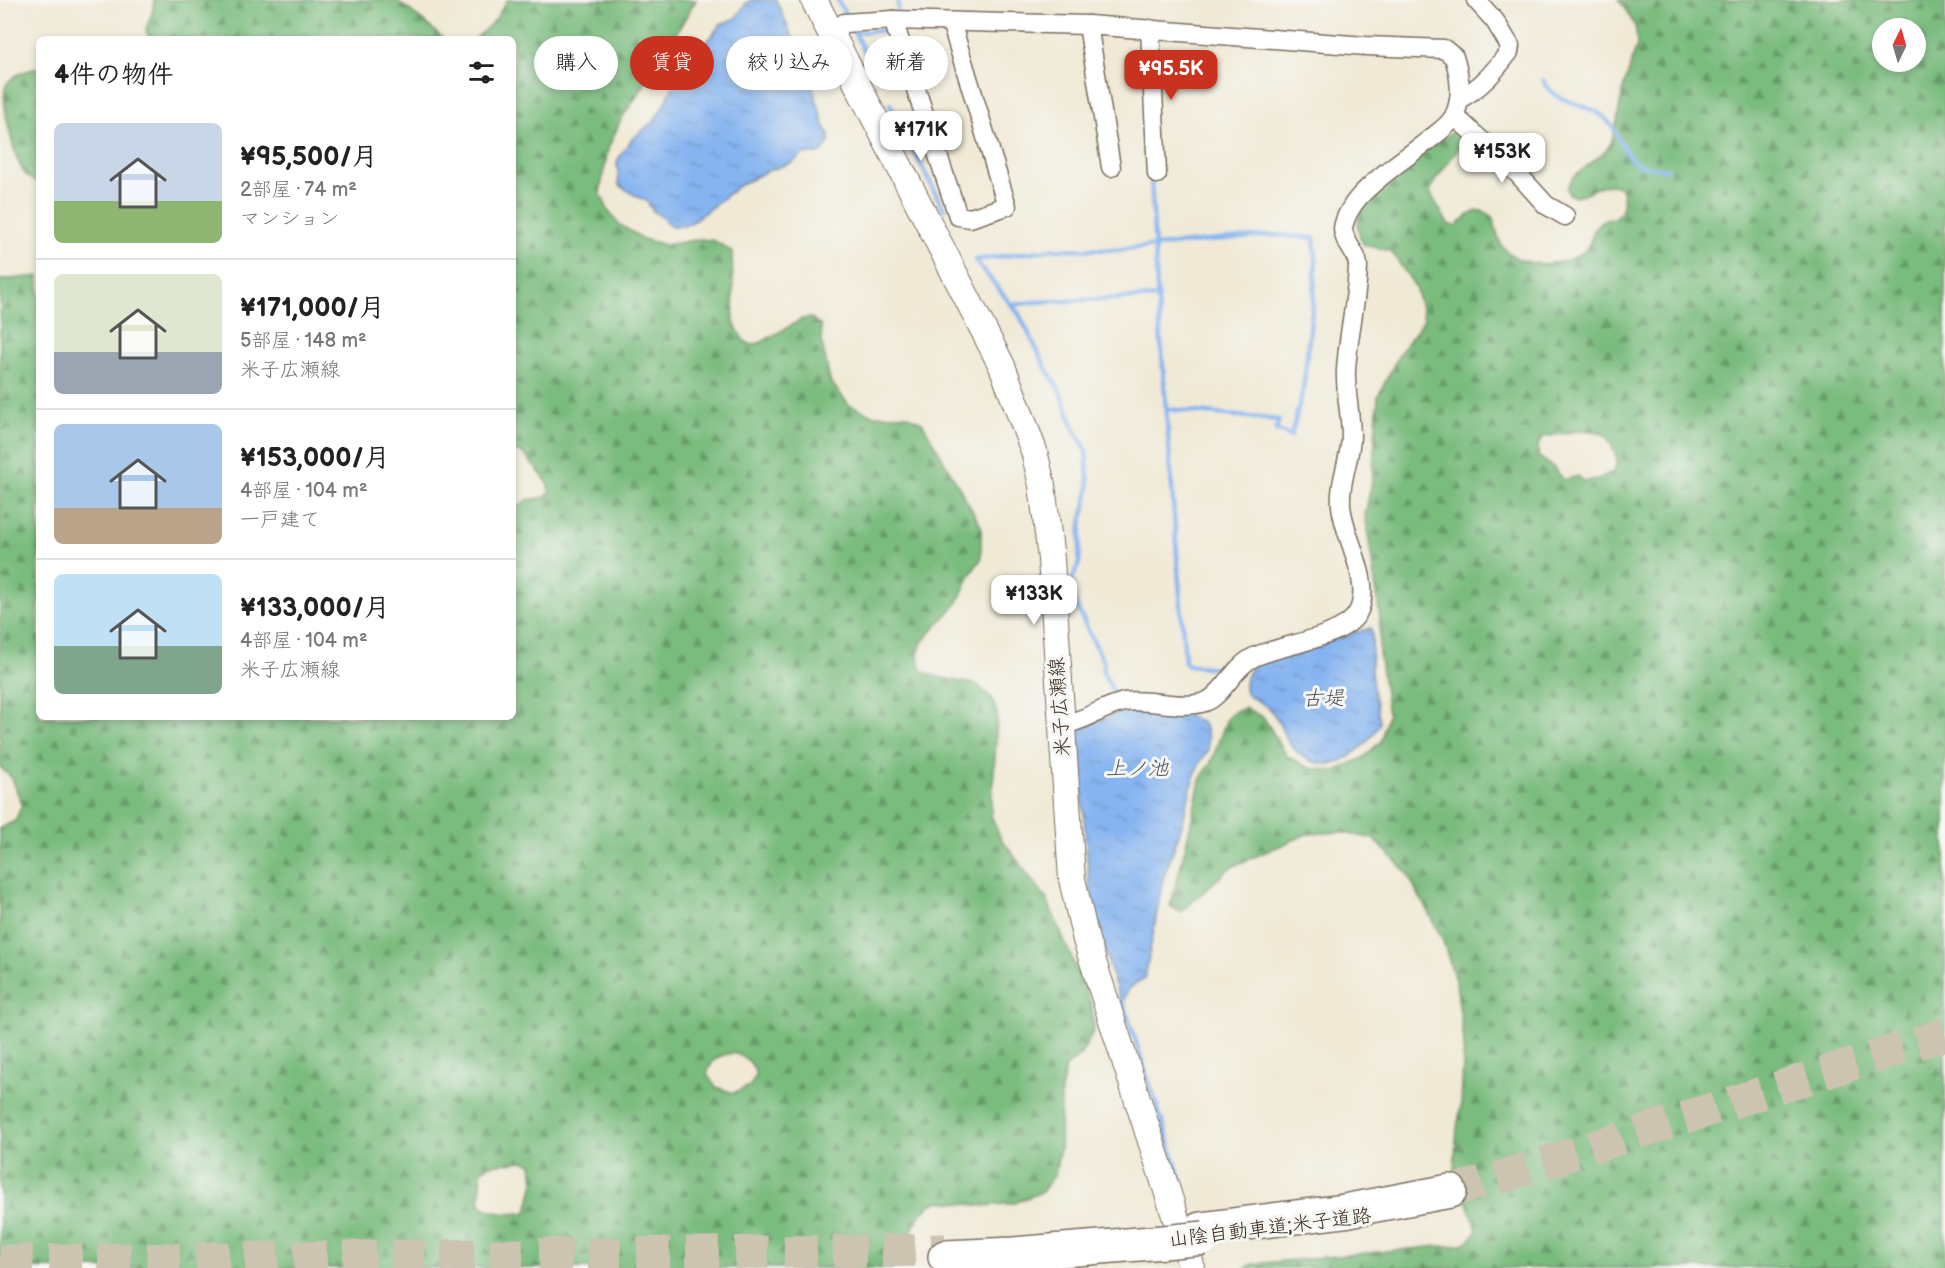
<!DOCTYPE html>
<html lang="ja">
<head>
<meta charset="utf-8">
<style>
	:root { --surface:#fff; --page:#f2f2f2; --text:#222; --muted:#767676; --line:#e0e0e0; --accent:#c8321e }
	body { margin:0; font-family:"Balsamiq Sans","Klee One",sans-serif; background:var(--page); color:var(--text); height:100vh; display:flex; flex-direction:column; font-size:22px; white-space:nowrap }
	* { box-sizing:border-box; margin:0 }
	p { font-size:20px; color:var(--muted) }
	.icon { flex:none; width:33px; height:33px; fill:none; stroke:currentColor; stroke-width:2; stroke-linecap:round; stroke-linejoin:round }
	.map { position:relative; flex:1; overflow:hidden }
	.panel { position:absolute; left:36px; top:36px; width:480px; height:684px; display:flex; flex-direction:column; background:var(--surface); border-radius:9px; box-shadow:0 3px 9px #0003 }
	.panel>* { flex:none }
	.guide { position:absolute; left:534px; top:36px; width:570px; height:54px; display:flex; gap:12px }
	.needle { width:39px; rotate:5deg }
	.fabs { position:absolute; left:1872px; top:18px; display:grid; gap:12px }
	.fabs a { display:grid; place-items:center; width:54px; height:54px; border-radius:50%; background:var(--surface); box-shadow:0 3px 9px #0003; font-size:30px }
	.price { position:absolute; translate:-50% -51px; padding:0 14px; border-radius:12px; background:#fff; color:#222; font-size:20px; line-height:39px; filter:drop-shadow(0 2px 3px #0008) }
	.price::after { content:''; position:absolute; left:50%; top:36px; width:18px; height:14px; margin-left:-9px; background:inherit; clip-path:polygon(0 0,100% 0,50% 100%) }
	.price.active { background:var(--accent); color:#fff }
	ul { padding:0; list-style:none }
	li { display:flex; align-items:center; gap:18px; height:150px; padding:0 18px }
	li+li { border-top:2px solid var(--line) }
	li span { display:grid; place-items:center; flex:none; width:168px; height:120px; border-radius:9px; color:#555 }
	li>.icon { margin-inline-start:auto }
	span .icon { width:72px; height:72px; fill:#fffc; stroke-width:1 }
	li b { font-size:26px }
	h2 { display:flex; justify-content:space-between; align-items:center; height:72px; padding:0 18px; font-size:26px }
	.tag { padding:0 21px; border-radius:27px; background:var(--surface); box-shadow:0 3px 9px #0003; font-size:21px; line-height:54px }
	.tag.active { background:var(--accent); color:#fff }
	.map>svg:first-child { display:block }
	.forest { fill:url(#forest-firs); stroke:#5a734e; stroke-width:1.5; fill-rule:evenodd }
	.water { fill:url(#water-ripples); stroke:#606f87; stroke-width:1.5 }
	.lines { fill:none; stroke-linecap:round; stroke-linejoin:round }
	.stream { stroke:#85b4f0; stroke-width:4.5 }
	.motorway-tunnel { stroke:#ccc3b0; stroke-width:33; stroke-dasharray:33 16; stroke-linecap:butt }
	.minor-casing { stroke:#7a6d5e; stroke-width:21 }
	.secondary-casing { stroke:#7a6d5e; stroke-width:28 }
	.motorway-casing { stroke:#7a6d5e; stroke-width:36 }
	.minor { stroke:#fff; stroke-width:18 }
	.secondary { stroke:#fff; stroke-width:26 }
	.motorway { stroke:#fff; stroke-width:33 }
	.motorway-bridge-casing { stroke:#7a6d5e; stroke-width:36; stroke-linecap:butt }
	.motorway-bridge { stroke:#fff; stroke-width:33 }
	.labels { text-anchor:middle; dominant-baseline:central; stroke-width:6; stroke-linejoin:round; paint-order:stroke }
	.street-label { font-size:20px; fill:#3b2a1e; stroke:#f6f6f2 }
	.water-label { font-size:21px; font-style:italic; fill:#51535d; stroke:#f6f6f2 }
</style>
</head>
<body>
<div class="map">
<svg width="1945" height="1268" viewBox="0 0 1945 1268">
	<defs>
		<pattern id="forest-firs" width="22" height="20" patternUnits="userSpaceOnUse" patternTransform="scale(1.5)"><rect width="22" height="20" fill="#7abc7e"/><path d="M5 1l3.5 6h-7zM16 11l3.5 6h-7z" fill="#659967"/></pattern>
		<pattern id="water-ripples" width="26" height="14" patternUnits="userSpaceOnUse" patternTransform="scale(1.5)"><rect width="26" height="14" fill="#85b4f0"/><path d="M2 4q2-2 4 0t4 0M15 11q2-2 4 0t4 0" fill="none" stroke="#6e93c2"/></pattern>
	</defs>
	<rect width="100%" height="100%" fill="#f6f6f2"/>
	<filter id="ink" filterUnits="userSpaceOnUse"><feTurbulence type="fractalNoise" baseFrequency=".0167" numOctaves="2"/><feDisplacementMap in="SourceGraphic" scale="12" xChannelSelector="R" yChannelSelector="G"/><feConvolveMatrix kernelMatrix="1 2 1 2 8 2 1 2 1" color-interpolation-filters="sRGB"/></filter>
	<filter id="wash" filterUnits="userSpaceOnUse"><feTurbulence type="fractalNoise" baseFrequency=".008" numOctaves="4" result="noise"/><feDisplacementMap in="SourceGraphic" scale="24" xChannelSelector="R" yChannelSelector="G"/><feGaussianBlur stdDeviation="1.35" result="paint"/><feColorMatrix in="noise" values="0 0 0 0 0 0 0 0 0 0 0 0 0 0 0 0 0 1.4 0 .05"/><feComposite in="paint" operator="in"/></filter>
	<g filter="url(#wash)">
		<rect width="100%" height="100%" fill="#f0e9d5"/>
		<g class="forest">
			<path d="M154,0H395L411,11L444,39H149L146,29L153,10Z"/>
			<path d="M507,0H696L650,77L621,119L608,149L600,192L609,212L620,225L643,239L665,245L701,239L715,241L732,252L734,323L743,340L751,345L762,342L802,319L811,318L821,326L822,343L830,381L849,405L873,415H906L922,422L981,526V559L970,575L958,602L922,642L918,655L922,671L934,676L977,685L992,698L997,714L996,741L991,815L1000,837L1047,900L1092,1006L1094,1030L1081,1054L1066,1067L1061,1090L1060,1149L1055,1174L1042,1192L1015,1203L986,1206L940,1201L930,1205L920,1215L892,1268H0V828L15,821L22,805L12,778L0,767V280L39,276V717H513V511L527,500L546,497L550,492L546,480L523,453L513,451V39H475L496,19ZM733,1053C746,1057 753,1062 756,1075L750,1086L733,1093L716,1087L707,1074C713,1058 716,1056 733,1053ZM523,1161L532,1164L534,1182L527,1212C511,1215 493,1214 480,1205L481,1170L490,1165Z"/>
			<path d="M1619,0H1945V1268H1246L1252,1264L1440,1246C1457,1247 1468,1246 1477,1230L1454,1168L1457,1128L1461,1106L1464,1042L1456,983L1443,941L1407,873L1374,839L1341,832L1307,834L1231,867L1181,912L1170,906L1186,845L1200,780L1212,760L1227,718L1236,711L1246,708L1264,718L1287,756L1309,768L1335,771L1363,758L1381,741L1388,714L1379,652L1380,618L1365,514L1372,483L1378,396L1400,353L1424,320L1415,286L1391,251L1364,245C1358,235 1356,225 1360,214C1371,189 1433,147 1456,129L1465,137L1463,142L1434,182L1430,192L1448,224L1456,226C1463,220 1473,209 1483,211C1498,215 1495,236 1502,246C1520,269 1561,268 1583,252C1594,244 1590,228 1602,221C1606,219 1611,220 1615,217C1625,211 1625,199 1621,188C1604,178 1592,193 1575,197L1569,194L1567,188L1573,177L1605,152L1611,143L1616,126L1623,89L1637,45L1636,30L1633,22ZM1882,28H1916V62H1882ZM1583,430L1599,432L1607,436L1617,458L1615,471L1600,478L1584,482L1578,476L1564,480L1554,468L1538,456V445L1543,437Z"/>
			<path d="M39,68V183C35,181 30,179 27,176C15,165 0,100 6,85C13,74 27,70 39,68Z"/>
		</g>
		<g class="water">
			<path d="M752,0H776L809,74L824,125L829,135V142L823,152L818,154H803L793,162L765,172L740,185L692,222L684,226H670L661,216L653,211L646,200C638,199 627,190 619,185L617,162L620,156L633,138L654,121L666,102L674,84L721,24L735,19L747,2Z"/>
			<path d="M1371,628C1375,641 1370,656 1371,671C1372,688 1377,706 1380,723C1373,738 1360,750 1345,759C1322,772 1299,759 1286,738C1282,730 1279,721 1273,713C1268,705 1255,700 1247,695C1242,684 1247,669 1257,663Z"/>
			<path d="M1132,710C1150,710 1194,710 1205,727C1209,733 1208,744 1208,751L1200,762L1193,780L1182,825L1163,879L1145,978C1134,983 1124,991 1123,1004L1121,1005L1096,920L1089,880L1077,729L1124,711Z"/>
		</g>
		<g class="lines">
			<g class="stream">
				<path d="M838,0L847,18"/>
				<path d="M898,9V0"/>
				<path d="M851,26L876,74"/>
				<path d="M854,33L889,30"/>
				<path d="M1543,80C1554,104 1581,101 1601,115C1620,128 1621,157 1640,165C1648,168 1658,168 1667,169"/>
				<path d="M890,104L944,210"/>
				<path d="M1151,177L1157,288L1185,661L1187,665L1228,669"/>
				<path d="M1012,305L1033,302L1159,297"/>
				<path d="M1118,701L1103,672L1104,663L1073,599L1072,580L1079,563L1081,525L1089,489L1086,450L1075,430L1059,389L1047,370L1019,314L975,260L1054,249L1114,250L1273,235L1314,238L1316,259L1314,294L1303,390L1291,436L1276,430L1279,420L1166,409"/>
				<path d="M1122,1000L1181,1179"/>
			</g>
		</g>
	</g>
	<g filter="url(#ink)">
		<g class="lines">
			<g class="motorway-tunnel">
				<path d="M1450,1191L1494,1179L1945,1034"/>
				<path d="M0,1261L945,1250"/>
			</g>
			<g class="minor-casing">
				<g id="minor">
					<path d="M893,20L958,216L970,218L1007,206L951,22"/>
					<path d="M1088,25L1111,167"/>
					<path d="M1150,29L1157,174"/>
					<path d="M832,33L844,23L893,20L1088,25L1366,46L1444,49L1454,57C1460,76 1463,100 1453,118C1448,126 1436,134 1429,140C1406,158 1379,175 1359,197C1352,205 1344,218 1343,229C1343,242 1358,253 1358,266C1357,301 1348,335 1346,370C1345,393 1351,415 1351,437C1350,460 1339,482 1341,505C1343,537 1375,584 1357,614C1343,638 1280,645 1254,657C1233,667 1223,696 1205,702C1179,710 1150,698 1124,702C1102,707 1084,722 1061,725"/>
					<path d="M1459,99C1481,88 1494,72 1509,52L1510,46L1495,21L1476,0"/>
					<path d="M1452,119L1460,121L1518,174L1546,205L1565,216"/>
				</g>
			</g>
			<g class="secondary-casing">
				<path id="secondary" d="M814,0L1002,366L1034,451L1042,485L1051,559L1072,879L1086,940L1192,1268"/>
			</g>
			<g class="motorway-casing">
				<g id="motorway">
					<path d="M1200,1229L1344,1211L1450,1191"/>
					<path d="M945,1257L1013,1254L1164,1242"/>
				</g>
			</g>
			<use href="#minor" class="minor"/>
			<use href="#secondary" class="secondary"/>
			<use href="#motorway" class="motorway"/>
			<g class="motorway-bridge-casing">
				<path id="motorway-bridge" d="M1164,1242L1204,1238"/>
			</g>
			<use href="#motorway-bridge" class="motorway-bridge"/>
		</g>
	</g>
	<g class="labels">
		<g class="street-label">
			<text transform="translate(1060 707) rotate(-94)">米子広瀬線</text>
			<text transform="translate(1270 1228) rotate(-7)">山陰自動車道;米子道路</text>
		</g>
		<g class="water-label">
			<text x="1323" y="698">古堤</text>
			<text x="1137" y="768">上ノ池</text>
		</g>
	</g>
</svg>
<div class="fabs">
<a><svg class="needle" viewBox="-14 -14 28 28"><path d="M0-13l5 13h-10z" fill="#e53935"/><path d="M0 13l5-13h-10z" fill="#767676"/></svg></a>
</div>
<b class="price active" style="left:1171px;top:101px">¥95.5K</b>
<b class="price" style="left:921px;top:162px">¥171K</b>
<b class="price" style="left:1502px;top:184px">¥153K</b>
<b class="price" style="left:1034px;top:626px">¥133K</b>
<div class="guide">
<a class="tag">購入</a>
<a class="tag active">賃貸</a>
<a class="tag">絞り込み</a>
<a class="tag">新着</a>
</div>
<section class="panel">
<h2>4件の物件<svg class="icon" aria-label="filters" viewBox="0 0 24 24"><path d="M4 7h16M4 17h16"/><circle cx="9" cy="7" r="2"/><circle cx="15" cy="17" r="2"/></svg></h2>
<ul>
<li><span style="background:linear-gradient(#c9d6e8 65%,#8fb573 0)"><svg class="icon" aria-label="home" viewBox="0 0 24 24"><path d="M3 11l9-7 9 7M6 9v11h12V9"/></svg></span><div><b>¥95,500/月</b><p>2部屋 · 74 m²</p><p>マンション</p></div></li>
<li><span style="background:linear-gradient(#dfe7d0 65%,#9aa5b1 0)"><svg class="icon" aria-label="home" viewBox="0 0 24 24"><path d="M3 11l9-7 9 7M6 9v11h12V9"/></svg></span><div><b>¥171,000/月</b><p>5部屋 · 148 m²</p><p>米子広瀬線</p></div></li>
<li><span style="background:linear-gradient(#a9c7e8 70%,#b9a48a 0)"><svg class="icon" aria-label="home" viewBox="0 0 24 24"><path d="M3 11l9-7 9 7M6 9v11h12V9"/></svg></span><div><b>¥153,000/月</b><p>4部屋 · 104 m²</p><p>一戸建て</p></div></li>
<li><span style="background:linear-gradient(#bfe0f5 60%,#7fa58c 0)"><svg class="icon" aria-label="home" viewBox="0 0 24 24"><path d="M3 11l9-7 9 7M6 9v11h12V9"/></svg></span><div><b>¥133,000/月</b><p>4部屋 · 104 m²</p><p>米子広瀬線</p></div></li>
</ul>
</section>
</div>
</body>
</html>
